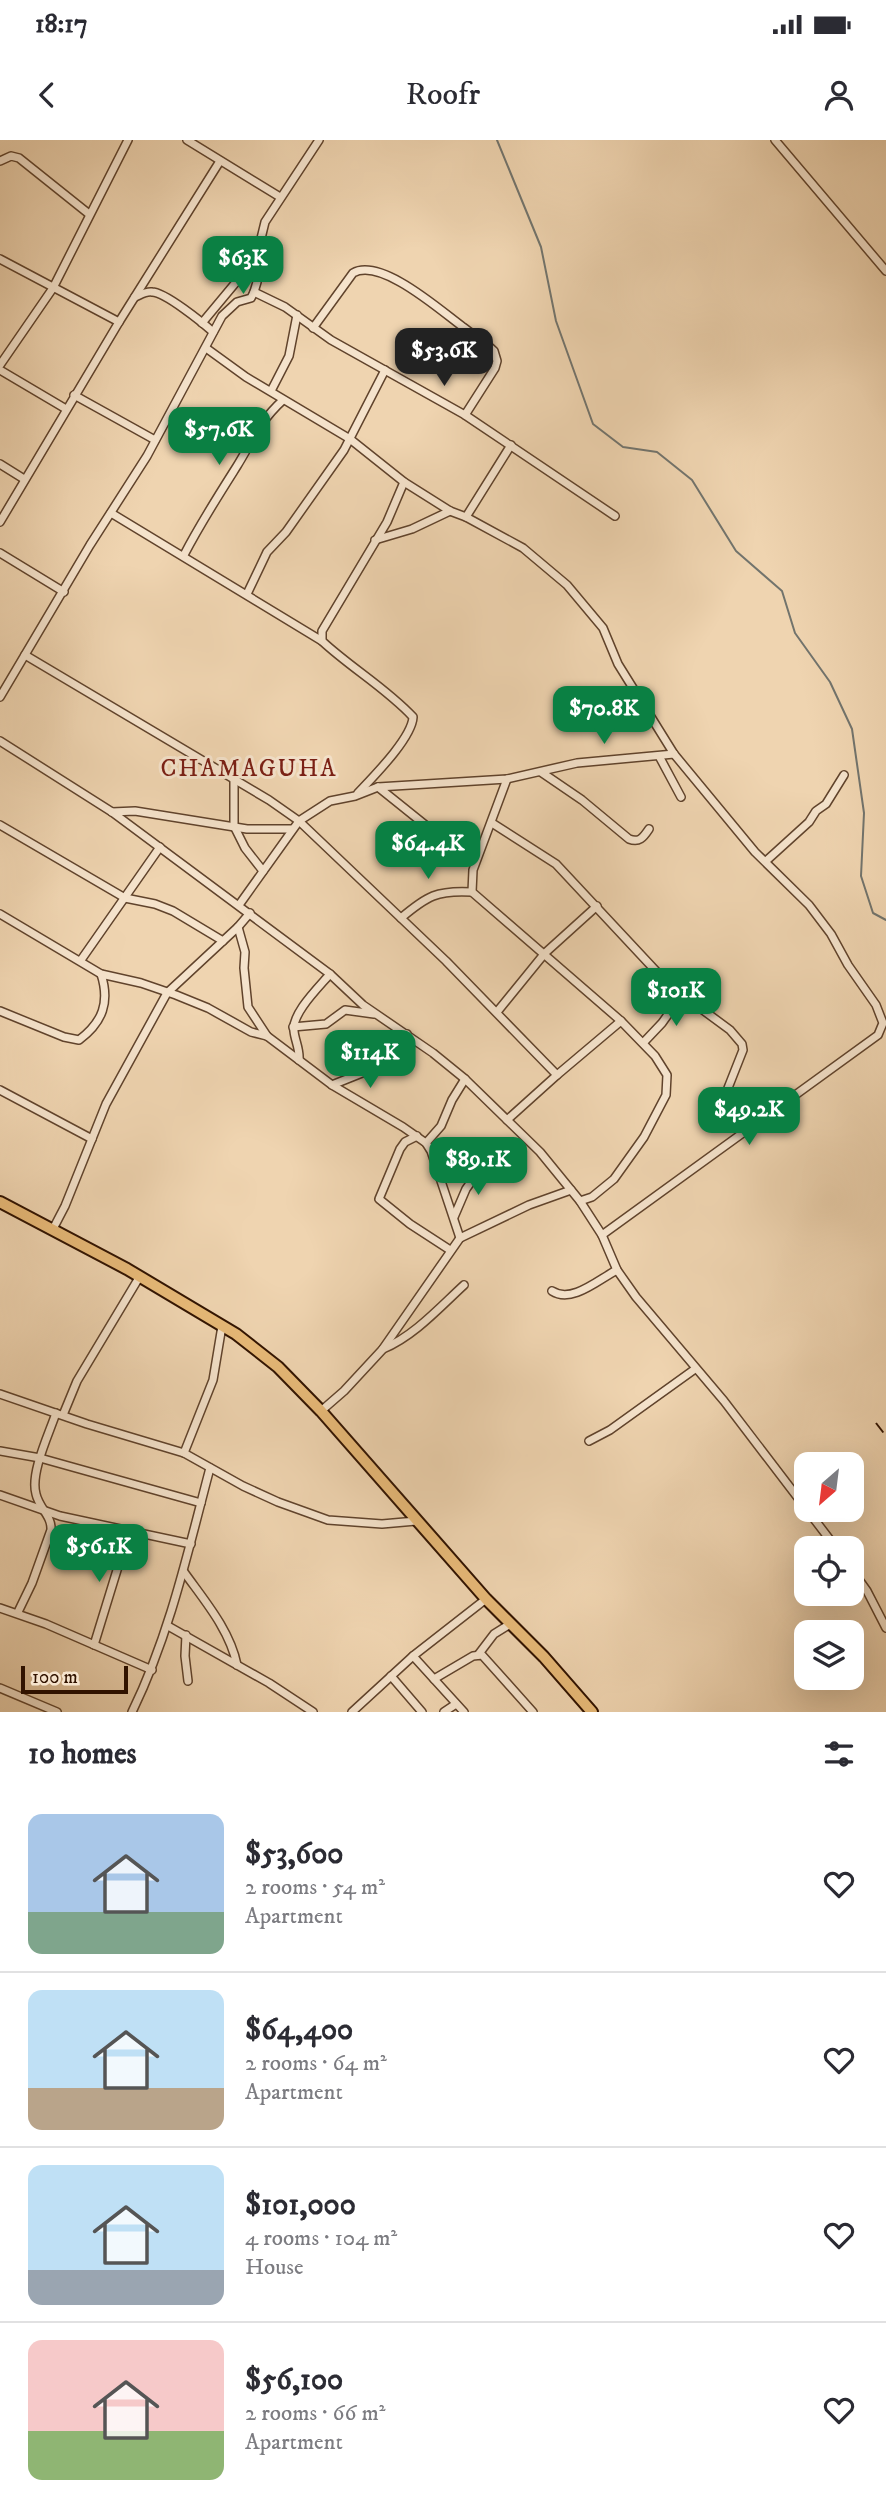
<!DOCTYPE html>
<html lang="en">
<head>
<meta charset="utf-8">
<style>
	:root { --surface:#fff; --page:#f2f2f3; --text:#2b2b33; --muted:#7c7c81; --line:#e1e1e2; --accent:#0b8043 }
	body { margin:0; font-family:"IM FELL DW Pica",serif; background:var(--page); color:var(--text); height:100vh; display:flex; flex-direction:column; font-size:26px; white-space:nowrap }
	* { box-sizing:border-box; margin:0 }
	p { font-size:23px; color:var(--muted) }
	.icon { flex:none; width:38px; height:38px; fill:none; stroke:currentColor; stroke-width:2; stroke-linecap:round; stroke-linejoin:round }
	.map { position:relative; height:1572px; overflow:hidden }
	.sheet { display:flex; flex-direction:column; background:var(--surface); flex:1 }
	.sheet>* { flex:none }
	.needle { width:46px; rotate:208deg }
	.buttons { position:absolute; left:794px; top:1312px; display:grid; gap:14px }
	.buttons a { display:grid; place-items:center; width:70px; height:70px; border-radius:14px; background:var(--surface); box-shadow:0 7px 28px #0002; font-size:35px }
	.scale { position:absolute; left:21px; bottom:18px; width:107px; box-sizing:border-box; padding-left:7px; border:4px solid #311300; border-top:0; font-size:19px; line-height:24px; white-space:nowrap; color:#311300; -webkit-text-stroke:5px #f5e3cc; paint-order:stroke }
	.price { position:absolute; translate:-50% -60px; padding:0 16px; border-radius:14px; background:var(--accent); color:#fff; font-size:23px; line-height:46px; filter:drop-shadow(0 2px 4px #0008) }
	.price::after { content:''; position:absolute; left:50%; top:42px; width:21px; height:16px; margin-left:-10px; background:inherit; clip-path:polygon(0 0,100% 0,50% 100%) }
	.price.on { background:#222; color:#fff }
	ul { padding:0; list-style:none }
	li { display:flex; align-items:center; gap:21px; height:175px; padding:0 28px }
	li+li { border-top:2px solid var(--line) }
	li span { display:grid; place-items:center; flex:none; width:196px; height:140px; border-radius:14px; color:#555 }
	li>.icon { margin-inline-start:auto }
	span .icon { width:84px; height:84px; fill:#fffc; stroke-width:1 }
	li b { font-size:30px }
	h2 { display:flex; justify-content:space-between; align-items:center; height:84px; padding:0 28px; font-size:30px }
	.status { display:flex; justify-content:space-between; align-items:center; height:49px; padding:0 35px; background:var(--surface); direction:ltr }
	.status svg { height:19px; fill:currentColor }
	header { display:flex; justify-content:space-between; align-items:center; height:91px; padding:0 28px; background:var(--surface); font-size:32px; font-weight:600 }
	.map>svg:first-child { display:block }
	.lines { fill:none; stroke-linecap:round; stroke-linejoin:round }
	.stream { stroke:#72746d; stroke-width:2 }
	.minor-casing { stroke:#60432c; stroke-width:10 }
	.highway-casing { stroke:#311300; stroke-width:14 }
	.minor { stroke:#f5e3cc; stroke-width:7 }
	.highway { stroke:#e8ba78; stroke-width:10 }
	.rail { stroke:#311300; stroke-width:2; stroke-dasharray:12 12; stroke-linecap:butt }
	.labels { text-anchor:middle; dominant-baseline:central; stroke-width:6; stroke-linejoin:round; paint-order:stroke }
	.quarter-label { font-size:24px; letter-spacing:2px; fill:#7a1f14; stroke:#f5e3cc }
</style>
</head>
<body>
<div class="status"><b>18:17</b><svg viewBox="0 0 49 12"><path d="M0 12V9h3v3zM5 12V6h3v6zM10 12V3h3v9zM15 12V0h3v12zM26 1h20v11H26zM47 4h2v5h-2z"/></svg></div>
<header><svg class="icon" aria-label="back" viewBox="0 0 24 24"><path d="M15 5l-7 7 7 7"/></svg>Roofr<svg class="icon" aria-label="person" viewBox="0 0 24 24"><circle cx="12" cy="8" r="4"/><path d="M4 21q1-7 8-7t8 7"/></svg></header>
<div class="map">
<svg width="886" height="1572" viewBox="0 0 886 1572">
	<rect width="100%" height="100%" fill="#efd4b0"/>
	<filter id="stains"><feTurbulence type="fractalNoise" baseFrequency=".00286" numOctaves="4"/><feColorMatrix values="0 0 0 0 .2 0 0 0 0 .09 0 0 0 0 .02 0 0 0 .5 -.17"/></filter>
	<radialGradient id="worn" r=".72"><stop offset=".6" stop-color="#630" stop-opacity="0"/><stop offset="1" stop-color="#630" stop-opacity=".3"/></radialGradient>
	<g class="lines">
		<path class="stream" d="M497,0L541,107L556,181L593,284L623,307L657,312L692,340L736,411L782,451L795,493L830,542L852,589L864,673L861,736L873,773L886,780"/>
		<g class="minor-casing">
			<g id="minor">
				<path d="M187,0L280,57"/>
				<path d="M775,0L886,131"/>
				<path d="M0,21L11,16L19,18L89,74"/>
				<path d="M0,119L119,182"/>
				<path d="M254,152L285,167L331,200L465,275L615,376"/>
				<path d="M135,157C140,155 146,151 152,152C165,152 203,183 213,192"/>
				<path d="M202,183L242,135L256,111"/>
				<path d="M313,188L353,133C381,117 441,171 463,187C473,195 485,202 494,211L497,221L495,228L465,275"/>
				<path d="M206,208L246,237L350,299L404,342L450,371L466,377L523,408L567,445L603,488L618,524L674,614L755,712L809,765L831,794L848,825L876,865L883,883L878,895L602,1095"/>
				<path d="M0,225L53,148L128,0"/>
				<path d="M0,230L66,269"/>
				<path d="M271,251L289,216L297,175"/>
				<path d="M74,255L155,300"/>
				<path d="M0,324L24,339"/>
				<path d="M111,373L322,501"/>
				<path d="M466,377L511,305"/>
				<path d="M0,382L119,182L220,21"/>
				<path d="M375,400L412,389L450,371"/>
				<path d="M0,413L64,452"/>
				<path d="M184,415C200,384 218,356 237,326C253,300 259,282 283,260"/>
				<path d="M247,454L267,412L286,392L344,310L385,230"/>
				<path d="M25,515L269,660L299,681L446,821L557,935L507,980"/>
				<path d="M0,557L90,405L147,316L222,176L237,162L251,158L254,152L257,142V115L265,82L319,0"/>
				<path d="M0,601L112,672L330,834L363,865L433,913L465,939L540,1012L580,1061L602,1095L617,1130L636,1157L724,1261L837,1409"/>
				<path d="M659,616L681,657"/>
				<path d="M541,632L582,660L629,699C639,703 643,698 649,689"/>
				<path d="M234,639V686L245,708L263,731"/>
				<path d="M507,639L473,730L472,752L621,881L655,916L667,935L666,955L644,997L614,1039L592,1057L580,1061"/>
				<path d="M378,647L434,692L476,718"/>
				<path d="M358,653C373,637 412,598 413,577C386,548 351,528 322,501V491L387,382L404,342"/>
				<path d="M112,672L135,671L247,689H292"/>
				<path d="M492,683L556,724L669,845L730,890L742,904L743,910L728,948"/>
				<path d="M0,685L125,758L155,764L173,771L223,801"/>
				<path d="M766,721L809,682L816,671L826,664L844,635"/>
				<path d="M410,722L434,692"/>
				<path d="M239,765L299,681L330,661L355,656L378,647L507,639L577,623L674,614"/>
				<path d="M0,774L101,834L141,843L176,855L208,868L251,892L267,896L332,945L403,987L426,1003L431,1011L460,1098"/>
				<path d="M401,778C427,756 437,750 472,752"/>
				<path d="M238,787L245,812L244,828L248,867L267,896"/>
				<path d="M81,820L160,707"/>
				<path d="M0,871L64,897L79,900C103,882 110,862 101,834"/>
				<path d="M497,872L545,813L597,766"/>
				<path d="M293,887L326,884L345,870L374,874"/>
				<path d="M644,902L662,883L682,855"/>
				<path d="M299,920C300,909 295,901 294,891C291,874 319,847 330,834"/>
				<path d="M557,935L621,881"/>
				<path d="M332,945L382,925L407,894"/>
				<path d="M0,950L92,999"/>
				<path d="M417,996L405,1002L400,1009L379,1059L410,1084L450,1110"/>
				<path d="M426,1003L441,986L452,960L465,939"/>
				<path d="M454,1077L466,1049L483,1025"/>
				<path d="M53,1089L65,1066L106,964L167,853L238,787L250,773"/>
				<path d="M552,1151C572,1164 599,1139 617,1130"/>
				<path d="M383,1209C414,1196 439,1168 464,1145"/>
				<path d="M0,1254L87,1284L184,1313L243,1346L278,1362L328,1380L382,1384L416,1381"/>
				<path d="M321,1271L344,1251L382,1210L460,1098L529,1065L571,1050"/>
				<path d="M63,1275L77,1241L140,1136"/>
				<path d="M589,1301L610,1290L695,1229"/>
				<path d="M0,1311L40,1318L201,1363"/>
				<path d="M184,1313L213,1240L222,1186"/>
				<path d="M0,1355L60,1376L191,1404"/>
				<path d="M852,1430L867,1451L886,1488"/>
				<path d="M184,1432C204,1460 230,1490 237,1525"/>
				<path d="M0,1468L46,1484L152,1530"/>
				<path d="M18,1472L32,1443L51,1390C52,1376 39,1368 36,1354C30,1333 49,1294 56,1273"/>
				<path d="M168,1486L269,1543L313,1572"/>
				<path d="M186,1495L185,1516L188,1541"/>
				<path d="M94,1505L129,1391"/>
				<path d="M478,1515L494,1494L510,1484"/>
				<path d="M413,1516L464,1572"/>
				<path d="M391,1536L422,1572"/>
				<path d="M434,1539L473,1516L482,1515L533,1572"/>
				<path d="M0,1548L57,1572"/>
				<path d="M132,1572C170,1494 188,1411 210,1328"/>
				<path d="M352,1572L413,1516L486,1459"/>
				<path d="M444,1572L456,1564"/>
			</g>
		</g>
		<g class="highway-casing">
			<path id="highway" d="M0,1062L127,1129L236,1194L278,1227L321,1271L486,1459L544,1517L592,1572"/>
		</g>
		<use href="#minor" class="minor"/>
		<use href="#highway" class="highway"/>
		<path class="rail" d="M876,1283L886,1296"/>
	</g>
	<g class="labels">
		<g class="quarter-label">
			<text x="249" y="629">CHAMAGUHA</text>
		</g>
	</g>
	<rect width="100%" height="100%" filter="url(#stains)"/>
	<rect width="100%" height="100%" fill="url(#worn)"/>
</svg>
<div class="buttons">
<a><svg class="needle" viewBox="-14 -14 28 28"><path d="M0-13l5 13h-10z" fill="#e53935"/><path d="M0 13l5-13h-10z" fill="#7c7c81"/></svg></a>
<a><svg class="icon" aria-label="locate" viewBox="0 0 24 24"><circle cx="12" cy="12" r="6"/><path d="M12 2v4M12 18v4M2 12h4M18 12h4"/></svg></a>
<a><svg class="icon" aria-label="layers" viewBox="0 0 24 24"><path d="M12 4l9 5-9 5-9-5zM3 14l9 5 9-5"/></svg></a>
</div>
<div class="scale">100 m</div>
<b class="price" style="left:243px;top:156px">$63K</b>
<b class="price on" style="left:444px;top:248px">$53.6K</b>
<b class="price" style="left:219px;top:327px">$57.6K</b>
<b class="price" style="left:604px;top:606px">$70.8K</b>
<b class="price" style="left:428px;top:741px">$64.4K</b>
<b class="price" style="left:676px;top:888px">$101K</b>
<b class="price" style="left:370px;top:950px">$114K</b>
<b class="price" style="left:749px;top:1007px">$49.2K</b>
<b class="price" style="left:478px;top:1057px">$89.1K</b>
<b class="price" style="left:99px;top:1444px">$56.1K</b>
</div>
<section class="sheet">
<h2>10 homes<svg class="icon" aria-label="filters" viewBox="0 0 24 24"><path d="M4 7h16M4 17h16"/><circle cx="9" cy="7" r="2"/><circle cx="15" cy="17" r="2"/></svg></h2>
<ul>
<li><span style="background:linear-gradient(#a9c7e8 70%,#7fa58c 0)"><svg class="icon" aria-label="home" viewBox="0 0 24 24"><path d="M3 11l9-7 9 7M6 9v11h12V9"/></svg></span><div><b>$53,600</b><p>2 rooms · 54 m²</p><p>Apartment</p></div><svg class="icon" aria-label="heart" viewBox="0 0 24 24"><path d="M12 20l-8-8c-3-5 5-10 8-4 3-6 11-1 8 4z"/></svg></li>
<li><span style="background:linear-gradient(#bfe0f5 70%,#b9a48a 0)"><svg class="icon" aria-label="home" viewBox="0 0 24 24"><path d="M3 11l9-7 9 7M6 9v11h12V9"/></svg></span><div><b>$64,400</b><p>2 rooms · 64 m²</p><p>Apartment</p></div><svg class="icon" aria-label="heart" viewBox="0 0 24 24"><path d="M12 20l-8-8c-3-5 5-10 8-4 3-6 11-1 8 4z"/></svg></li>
<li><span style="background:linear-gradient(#bfe0f5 75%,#9aa5b1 0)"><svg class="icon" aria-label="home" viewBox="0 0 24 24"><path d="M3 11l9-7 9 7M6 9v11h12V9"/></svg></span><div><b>$101,000</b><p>4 rooms · 104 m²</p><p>House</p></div><svg class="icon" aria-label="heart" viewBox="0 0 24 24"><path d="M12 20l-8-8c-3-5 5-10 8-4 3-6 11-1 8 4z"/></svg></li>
<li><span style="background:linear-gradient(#f6c9c9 65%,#8fb573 0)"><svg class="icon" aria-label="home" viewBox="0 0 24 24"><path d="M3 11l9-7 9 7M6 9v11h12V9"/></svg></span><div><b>$56,100</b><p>2 rooms · 66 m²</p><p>Apartment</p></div><svg class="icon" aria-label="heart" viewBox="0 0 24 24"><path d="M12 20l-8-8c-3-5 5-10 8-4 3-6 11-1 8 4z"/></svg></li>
</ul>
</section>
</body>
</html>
